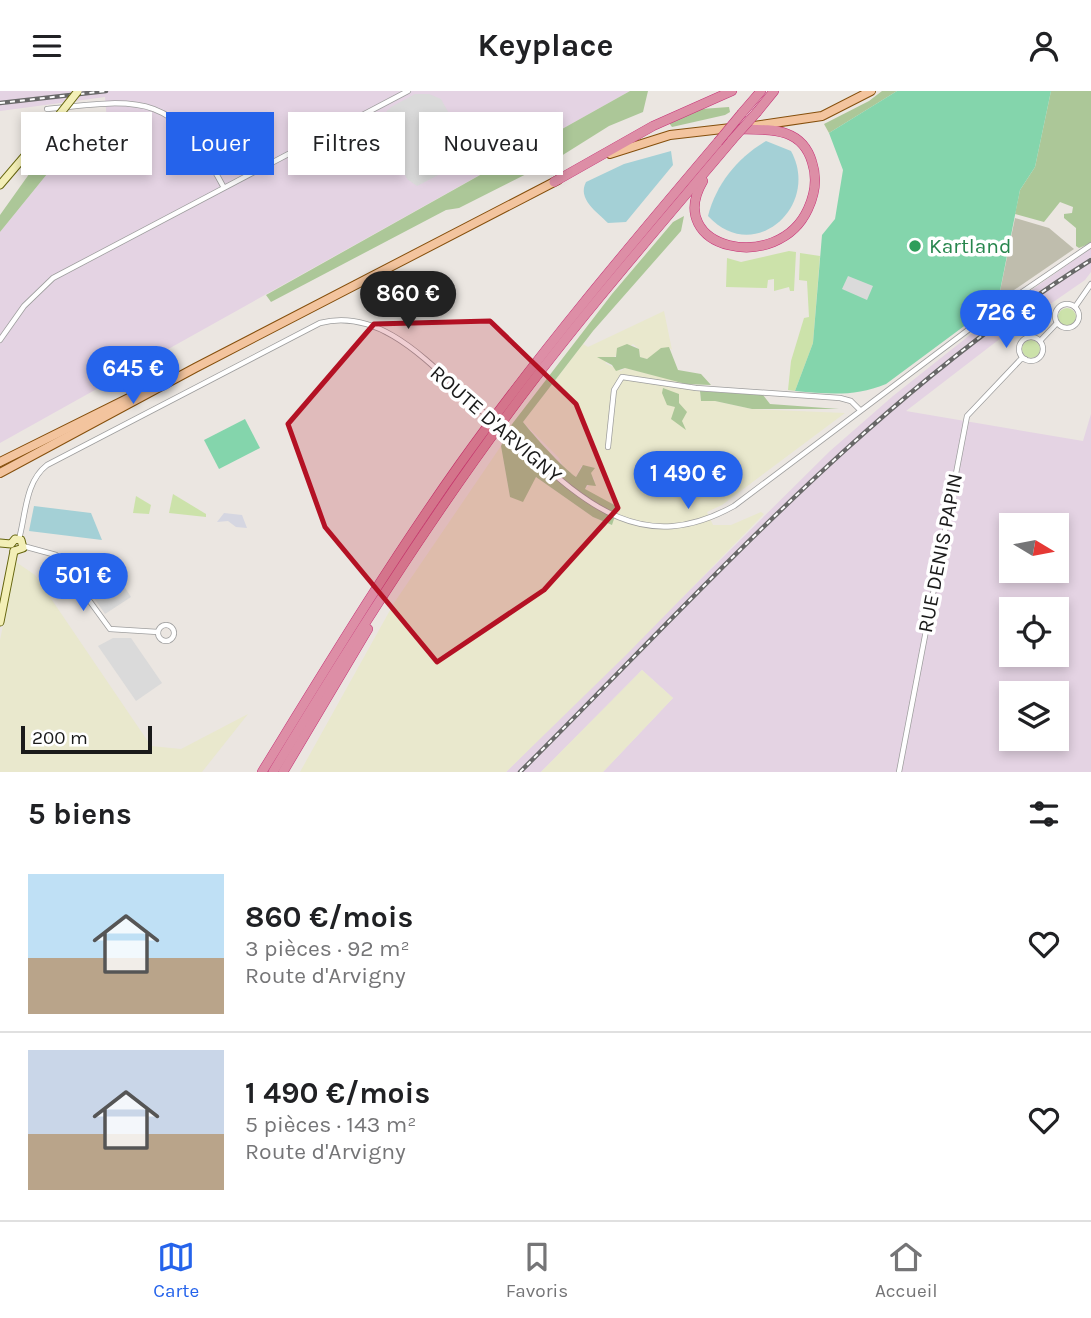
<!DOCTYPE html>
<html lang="fr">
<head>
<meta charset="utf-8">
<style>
	:root { --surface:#fff; --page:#f2f2f2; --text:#202124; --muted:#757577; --line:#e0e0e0; --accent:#2563eb }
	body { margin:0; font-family:Karla,sans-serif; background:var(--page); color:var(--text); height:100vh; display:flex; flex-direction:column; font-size:26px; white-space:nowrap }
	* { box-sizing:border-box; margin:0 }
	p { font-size:23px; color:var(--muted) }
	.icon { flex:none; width:38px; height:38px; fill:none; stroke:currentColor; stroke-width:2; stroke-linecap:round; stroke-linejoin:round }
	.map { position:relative; height:681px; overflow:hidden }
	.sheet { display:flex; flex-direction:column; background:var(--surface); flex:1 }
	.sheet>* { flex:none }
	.banner { position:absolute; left:21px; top:21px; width:700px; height:63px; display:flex; gap:14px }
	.needle { width:46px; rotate:100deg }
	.fabs { position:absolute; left:999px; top:422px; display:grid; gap:14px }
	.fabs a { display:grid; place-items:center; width:70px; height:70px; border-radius:0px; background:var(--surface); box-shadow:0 4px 10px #0003; font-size:35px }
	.scale { position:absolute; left:21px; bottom:18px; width:131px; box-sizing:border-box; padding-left:7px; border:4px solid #1a1a1a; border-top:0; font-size:19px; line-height:24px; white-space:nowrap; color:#1a1a1a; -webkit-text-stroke:5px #fff; paint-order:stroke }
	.price { position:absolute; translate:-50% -60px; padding:0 16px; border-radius:24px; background:var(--accent); color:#fff; font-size:23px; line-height:46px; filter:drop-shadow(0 2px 4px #0008) }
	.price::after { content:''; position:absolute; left:50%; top:42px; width:21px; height:16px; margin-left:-10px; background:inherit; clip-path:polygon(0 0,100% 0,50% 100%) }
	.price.current { background:#222; color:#fff }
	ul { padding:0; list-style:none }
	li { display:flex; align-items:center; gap:21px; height:175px; padding:0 28px }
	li+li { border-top:2px solid var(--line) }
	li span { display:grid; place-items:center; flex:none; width:196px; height:140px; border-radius:0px; color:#555 }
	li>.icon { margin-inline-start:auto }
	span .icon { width:84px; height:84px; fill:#fffc; stroke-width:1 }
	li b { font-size:30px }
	h2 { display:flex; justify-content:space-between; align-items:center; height:84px; padding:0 28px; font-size:30px }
	.chip { padding:0 24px; border-radius:0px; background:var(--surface); box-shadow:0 4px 10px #0003; font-size:24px; line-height:63px }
	.chip.current { background:var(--accent); color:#fff }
	header { display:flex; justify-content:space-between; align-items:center; height:91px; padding:0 28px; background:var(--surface); font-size:32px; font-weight:700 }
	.tabs { display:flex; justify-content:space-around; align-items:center; height:98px; border-top:2px solid var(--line); background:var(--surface); font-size:19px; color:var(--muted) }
	.tabs a { display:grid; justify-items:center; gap:4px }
	.tabs .current { color:var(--accent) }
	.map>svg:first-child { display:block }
	.industrial { fill:#e4d3e3; fill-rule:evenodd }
	.construction { fill:#bfbdad }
	.farmland { fill:#e9e8cd }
	.grass { fill:#cce2aa }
	.forest { fill:#acc798 }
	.pitch { fill:#84d5ac }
	.parking { fill:#dadada }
	.plaza { fill:#d5d6e1 }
	.water { fill:#a4d0d6 }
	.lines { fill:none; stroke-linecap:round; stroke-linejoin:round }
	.street-casing { stroke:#9e9e9e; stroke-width:6 }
	.secondary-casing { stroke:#65650d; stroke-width:9 }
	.primary-casing { stroke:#854f0c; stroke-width:10 }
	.highway-casing { stroke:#c53276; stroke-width:10 }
	.street { stroke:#fff; stroke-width:4.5 }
	.secondary { stroke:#f3efb7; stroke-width:7 }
	.primary { stroke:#f3c49e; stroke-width:8 }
	.highway { stroke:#dd8ea6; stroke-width:9 }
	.rail-casing { stroke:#686868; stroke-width:4.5 }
	.rail { stroke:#fff; stroke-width:2; stroke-dasharray:5; stroke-linecap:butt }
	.street-bridge-casing { stroke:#9e9e9e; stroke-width:6; stroke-linecap:butt }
	.secondary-bridge-casing { stroke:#65650d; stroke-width:9; stroke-linecap:butt }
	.highway-bridge-casing { stroke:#c53276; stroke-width:10; stroke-linecap:butt }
	.street-bridge { stroke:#fff; stroke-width:4.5 }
	.secondary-bridge { stroke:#f3efb7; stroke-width:7 }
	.highway-bridge { stroke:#dd8ea6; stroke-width:9 }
	.marked { fill:#b41124; fill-opacity:0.2; stroke:#b41124; stroke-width:5; stroke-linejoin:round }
	.leisure-dot { fill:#2e9e5b; stroke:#fff; stroke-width:2.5 }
	.labels { text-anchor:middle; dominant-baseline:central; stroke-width:7; stroke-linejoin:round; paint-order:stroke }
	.leisure-label { font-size:21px; fill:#27864d; stroke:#fff; text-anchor:start }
	.street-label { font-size:21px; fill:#1a1a1a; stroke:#fff }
</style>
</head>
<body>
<header><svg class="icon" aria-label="menu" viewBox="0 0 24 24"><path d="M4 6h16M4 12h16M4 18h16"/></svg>Keyplace<svg class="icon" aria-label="person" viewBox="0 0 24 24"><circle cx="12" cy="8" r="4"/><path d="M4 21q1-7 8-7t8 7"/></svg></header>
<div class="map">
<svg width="1091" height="681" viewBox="0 0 1091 681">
	<rect width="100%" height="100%" fill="#ebe6e1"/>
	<g class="industrial">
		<path d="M0,0H630L0,352V141L73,51L107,31L105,6L0,20Z"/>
		<path d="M1091,157V181L1085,189L997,250L906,320L1083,350L1091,323V681H603L673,607L642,579L541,681H506L830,360L893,305L985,232ZM1012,434H1057V480H1012ZM1012,518H1057V564H1012ZM1012,602H1057V648H1012Z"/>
	</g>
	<path class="construction" d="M1015,127L1049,137L1074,158L998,210Z"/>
	<g class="farmland">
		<path d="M664,220L672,259L669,256L647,268L640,266L639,258L633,253L605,272L621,280L625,277L699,295L701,310H715L752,318L845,322L722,414L707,421L713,434H731L761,421L764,423L627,563L506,681H300L394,512L501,355L510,406L536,386L593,426L612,434L585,398L595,389L590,382L593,376L581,375L576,386L564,377L559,367L523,331L583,253L588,256Z"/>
		<path d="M16,471L35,484L151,655L181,658L248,623L202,681H0V549Z"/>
		<path d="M642,579L673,607L603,681H541Z"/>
	</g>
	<g class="grass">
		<path d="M789,160L796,161L794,200H790L789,196L774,200V188L768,189L767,197L726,196L727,167L741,171Z"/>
		<path d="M800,162L820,165L813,252L795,300L788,299L791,270L804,227L809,226L807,190L799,189Z"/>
		<circle cx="1067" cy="226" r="9"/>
		<circle cx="1031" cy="258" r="9"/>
		<path d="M173,403L206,423V426L169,422Z"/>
		<path d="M136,405L151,414L149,423L133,422Z"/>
	</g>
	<g class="forest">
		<path d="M630,0H648L643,21L609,35L558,67L459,117L446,119L271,211L266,204Z"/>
		<path d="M882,0H897L829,42L824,33L869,10Z"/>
		<path d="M1051,0H1091V152L1079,157L1076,155V137L1064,127V123L1072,122L1073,116L1060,111L1044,131L1015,123L1020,99L1035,76Z"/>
		<path d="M729,16L730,21L725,24L672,36L669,32L701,18Z"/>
		<path d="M106,23L107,32L73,51L0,141V124L54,48L74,33Z"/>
		<path d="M684,125L681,140L593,240L523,331C534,345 562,376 576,386L583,374L595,377L591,382L596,395L587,394L585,398L618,416L612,434L593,426L536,386L523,411L510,406L501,355L509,337L612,203L673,131Z"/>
		<path d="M627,253L639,258L640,266L647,268L661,257L669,256L678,279L701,283L711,294L686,293L625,277L616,280L612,274L597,266H616L617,257Z"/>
		<path d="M663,297L679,303V312L687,321L682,330L686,339L671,328L675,316L667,314L662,302Z"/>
		<path d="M700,300L763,304L770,313L839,318H752L715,310H701Z"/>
	</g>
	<g class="pitch">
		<path d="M897,0H1051L1035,76L1020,99L998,210L886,293C855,306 828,303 795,300L813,252L822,144L835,128L843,79L829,42Z"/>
		<path d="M245,328L260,357L219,378L204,349Z"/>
	</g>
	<g class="parking">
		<path d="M415,3H429L441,8L473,66L417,95L407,88L377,30L391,16Z"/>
		<path d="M848,185L873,195L867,209L842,198Z"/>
		<path d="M109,472L131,506L105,523L82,489Z"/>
		<path d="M113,547H131L162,592L136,610L98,555Z"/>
	</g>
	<path class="plaza" d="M224,422L242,424L247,437L236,436L228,430L217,431Z"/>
	<g class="water">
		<path d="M766,50L791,60C821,115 754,175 708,125C716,93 738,66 766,50Z"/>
		<path d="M671,60L673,74L626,131L608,132C597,121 577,108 586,91L624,73Z"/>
		<path d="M34,415L91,422L102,449L29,440Z"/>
	</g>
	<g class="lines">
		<g class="street-casing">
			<g id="street">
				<path d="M47,18C145,7 174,3 223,95"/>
				<circle cx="1067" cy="225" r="12"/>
				<path d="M1075,216L1091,193"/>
				<circle cx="1031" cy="258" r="12"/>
				<path d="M0,249L24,215L53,187L408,0"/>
				<path d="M1040,250L1057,232"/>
				<path d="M510,344C579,406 637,469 734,415L984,227L1091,154"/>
				<path d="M608,356L614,299L622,286L696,297L840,307L851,310L860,319"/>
				<path d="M19,448C26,423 25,391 47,374L320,232C386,215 436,281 482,320"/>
				<path d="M23,455L56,464L110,538L158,541"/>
				<circle cx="166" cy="542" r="8"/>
				<path d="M899,681L967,325L1021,268H1025"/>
			</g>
		</g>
		<g class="secondary-casing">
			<g id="secondary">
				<path d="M0,94L52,33"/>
				<path d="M0,452L11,453L15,448L21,449L23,457L14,460"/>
				<path d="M0,531L14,460"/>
			</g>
		</g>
		<g class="primary-casing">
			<g id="primary">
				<path d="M754,35L822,25L871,0"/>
				<path d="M610,63L670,44L731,37"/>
				<path d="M0,371L169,287"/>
				<path d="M0,382L195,277L558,89"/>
			</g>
		</g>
		<g class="highway-casing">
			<g id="highway">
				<path d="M757,21L774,0"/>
				<path d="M742,22L761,0"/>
				<path d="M703,90C663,158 778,184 808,118C815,103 817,86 812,71C801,34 766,39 735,38"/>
				<path d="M554,91L653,35L732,0"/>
				<path d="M262,681C326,577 389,473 460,373C540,261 629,156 718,51"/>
				<path d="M273,681C348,557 425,435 511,319C580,226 657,138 732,49"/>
				<path d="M283,681L368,538"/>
			</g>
		</g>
		<use href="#street" class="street"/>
		<use href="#secondary" class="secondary"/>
		<use href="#primary" class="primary"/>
		<use href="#highway" class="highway"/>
		<g class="rail-casing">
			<g id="rail">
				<path d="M0,12L106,0"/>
				<path d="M520,681C701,501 874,305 1091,169"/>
			</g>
		</g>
		<use href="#rail" class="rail"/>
		<g class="street-bridge-casing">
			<path id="street-bridge" d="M482,320L510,344"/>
		</g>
		<g class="secondary-bridge-casing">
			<path id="secondary-bridge" d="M52,33L78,0"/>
		</g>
		<g class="highway-bridge-casing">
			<g id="highway-bridge">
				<path d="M732,49L757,21"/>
				<path d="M718,51L742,22"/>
			</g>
		</g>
		<use href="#street-bridge" class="street-bridge"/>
		<use href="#secondary-bridge" class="secondary-bridge"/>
		<use href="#highway-bridge" class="highway-bridge"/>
	</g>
	<path class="marked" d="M490,230L576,313L618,417L544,499L437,571L325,436L288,333L374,233Z"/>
	<circle class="leisure-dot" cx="915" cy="155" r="7"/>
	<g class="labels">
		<g class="leisure-label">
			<text x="929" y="155">Kartland</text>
		</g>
		<g class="street-label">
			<text transform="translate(496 333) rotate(41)">ROUTE D'ARVIGNY</text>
			<text transform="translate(940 462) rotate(-79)">RUE DENIS PAPIN</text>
		</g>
	</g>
</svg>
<div class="fabs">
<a><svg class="needle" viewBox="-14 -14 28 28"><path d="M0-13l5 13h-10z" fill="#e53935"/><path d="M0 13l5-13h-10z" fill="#757577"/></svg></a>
<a><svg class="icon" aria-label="locate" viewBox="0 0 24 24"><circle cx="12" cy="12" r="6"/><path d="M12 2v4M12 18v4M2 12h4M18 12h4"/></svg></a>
<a><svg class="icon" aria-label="layers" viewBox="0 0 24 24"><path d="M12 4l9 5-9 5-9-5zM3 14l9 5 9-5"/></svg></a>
</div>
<div class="scale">200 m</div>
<b class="price current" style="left:408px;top:240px">860 €</b>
<b class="price" style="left:1006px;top:259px">726 €</b>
<b class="price" style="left:133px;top:315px">645 €</b>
<b class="price" style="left:688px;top:420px">1 490 €</b>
<b class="price" style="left:83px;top:522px">501 €</b>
<div class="banner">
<a class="chip">Acheter</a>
<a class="chip current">Louer</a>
<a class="chip">Filtres</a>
<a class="chip">Nouveau</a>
</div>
</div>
<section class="sheet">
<h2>5 biens<svg class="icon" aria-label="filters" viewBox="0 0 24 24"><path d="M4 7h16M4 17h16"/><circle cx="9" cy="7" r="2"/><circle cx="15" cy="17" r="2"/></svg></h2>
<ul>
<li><span style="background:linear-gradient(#bfe0f5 60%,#b9a48a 0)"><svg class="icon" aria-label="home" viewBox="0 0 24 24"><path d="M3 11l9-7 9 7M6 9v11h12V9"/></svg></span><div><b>860 €/mois</b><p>3 pièces · 92 m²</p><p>Route d'Arvigny</p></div><svg class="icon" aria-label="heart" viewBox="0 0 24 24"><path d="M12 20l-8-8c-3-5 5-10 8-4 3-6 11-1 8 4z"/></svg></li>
<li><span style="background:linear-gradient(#c9d6e8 60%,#b9a48a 0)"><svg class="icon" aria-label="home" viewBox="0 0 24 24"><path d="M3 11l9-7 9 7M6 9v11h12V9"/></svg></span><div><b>1 490 €/mois</b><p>5 pièces · 143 m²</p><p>Route d'Arvigny</p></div><svg class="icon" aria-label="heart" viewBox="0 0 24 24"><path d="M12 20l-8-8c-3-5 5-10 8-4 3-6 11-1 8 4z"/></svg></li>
</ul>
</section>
<nav class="tabs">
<a class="current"><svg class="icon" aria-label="map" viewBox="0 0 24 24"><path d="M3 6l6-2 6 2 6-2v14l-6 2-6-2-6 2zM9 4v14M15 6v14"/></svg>Carte</a>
<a><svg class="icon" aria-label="saved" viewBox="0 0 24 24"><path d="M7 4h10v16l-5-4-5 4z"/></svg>Favoris</a>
<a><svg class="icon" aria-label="home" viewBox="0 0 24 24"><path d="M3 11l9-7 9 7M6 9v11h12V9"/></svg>Accueil</a>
</nav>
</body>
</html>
